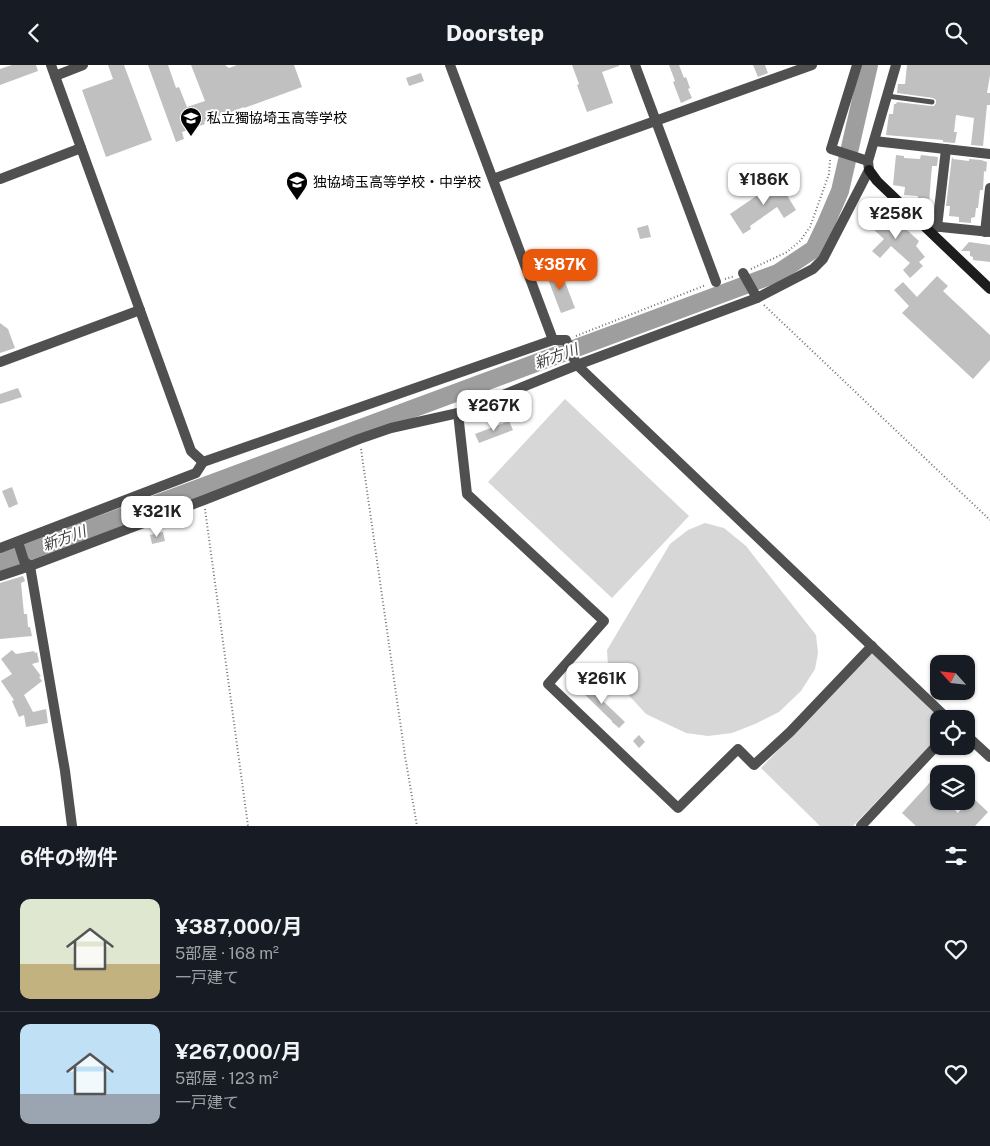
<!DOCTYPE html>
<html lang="ja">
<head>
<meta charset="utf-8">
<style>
	:root { --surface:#171b24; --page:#242831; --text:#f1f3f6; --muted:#9ea1a6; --line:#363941; --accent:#ea580c }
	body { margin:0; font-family:"Public Sans","Noto Sans JP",sans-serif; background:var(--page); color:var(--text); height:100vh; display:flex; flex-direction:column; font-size:19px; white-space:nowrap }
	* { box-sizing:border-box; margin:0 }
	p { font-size:16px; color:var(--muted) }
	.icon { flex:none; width:28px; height:28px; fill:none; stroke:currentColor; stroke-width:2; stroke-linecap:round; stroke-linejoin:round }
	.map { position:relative; height:761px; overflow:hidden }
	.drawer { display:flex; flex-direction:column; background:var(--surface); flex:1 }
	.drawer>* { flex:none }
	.needle { width:32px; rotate:297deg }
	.tools { position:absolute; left:930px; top:590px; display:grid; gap:10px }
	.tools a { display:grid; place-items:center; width:45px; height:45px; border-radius:10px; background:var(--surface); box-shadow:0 1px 4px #0004; font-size:25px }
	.price { position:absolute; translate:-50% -42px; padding:0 11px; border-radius:10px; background:#fff; color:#222; font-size:16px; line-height:32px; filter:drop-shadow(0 1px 2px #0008) }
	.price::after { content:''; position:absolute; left:50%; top:30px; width:15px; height:11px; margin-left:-8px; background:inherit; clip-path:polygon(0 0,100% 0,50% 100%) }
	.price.current { background:var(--accent); color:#fff }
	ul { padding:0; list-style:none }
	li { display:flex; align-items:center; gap:15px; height:125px; padding:0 20px }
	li+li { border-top:1px solid var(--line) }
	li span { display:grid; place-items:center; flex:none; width:140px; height:100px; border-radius:10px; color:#555 }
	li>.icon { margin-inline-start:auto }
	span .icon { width:60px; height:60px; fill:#fffc; stroke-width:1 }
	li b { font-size:21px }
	h2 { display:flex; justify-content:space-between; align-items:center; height:60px; padding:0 20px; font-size:21px }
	header { display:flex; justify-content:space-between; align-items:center; height:65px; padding:0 20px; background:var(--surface); font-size:22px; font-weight:800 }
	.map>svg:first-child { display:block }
	.green { fill:#d7d7d7 }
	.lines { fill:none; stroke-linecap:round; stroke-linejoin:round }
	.river { stroke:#9e9e9e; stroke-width:18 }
	.building { fill:#c0c0c0 }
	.path { stroke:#727272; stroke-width:2; stroke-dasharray:1 2.5; stroke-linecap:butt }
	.lane { stroke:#505050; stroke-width:5 }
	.street { stroke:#505050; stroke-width:10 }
	.secondary { stroke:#1d1d1d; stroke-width:10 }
	.labels { text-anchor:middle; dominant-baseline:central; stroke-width:4; stroke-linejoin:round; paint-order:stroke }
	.poi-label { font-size:14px; fill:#000; stroke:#fff; text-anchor:start }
	.water-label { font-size:15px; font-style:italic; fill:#3f3f3f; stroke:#fff }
</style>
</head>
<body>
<header><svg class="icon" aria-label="back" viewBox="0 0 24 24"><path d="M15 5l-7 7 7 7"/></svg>Doorstep<svg class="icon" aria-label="search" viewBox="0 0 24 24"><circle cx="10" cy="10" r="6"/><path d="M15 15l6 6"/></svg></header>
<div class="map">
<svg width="990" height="761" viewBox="0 0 990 761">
	<rect width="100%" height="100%" fill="#fff"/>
	<g class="green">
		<path d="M565,334L689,451L612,533L488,417Z"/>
		<path d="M705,458L724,463L746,481L816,570L818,588L815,604L801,626L779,647L755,659L732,668L708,671L686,668L646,649L613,613L608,601L607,585L670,479L688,465Z"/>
		<path d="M872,587L944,654H939V671L853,761H820L761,703Z"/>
	</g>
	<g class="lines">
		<path class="river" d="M0,497L778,208L814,184L825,161L840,126L869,0"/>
	</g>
	<g class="building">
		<path d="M12,0H36L38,6L0,20V4Z"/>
		<path d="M108,0H124L152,75L106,92L82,25L113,14Z"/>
		<path d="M148,0H168L176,23L179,22L187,42L205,36L191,0H225L229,3L237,0H294L302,22L244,43V42L204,57L205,59L182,67L184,74L176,77Z"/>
		<path d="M572,0H619V1L602,7L613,38L587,47L577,20L579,19Z"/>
		<path d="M669,0H679L684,13L686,12L690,23L688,24L692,33L681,38L673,17L675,16Z"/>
		<path d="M753,0H765L768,8L758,12Z"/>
		<path d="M907,0H990V10L987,28H990V40H987L983,81L971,80L974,53L956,50L954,67H957L955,78L943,77V75L886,70L889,49H893L894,39H896L897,37L931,41H934L936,38V35L933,33L897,28L898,19H905Z"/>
		<path d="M421,8L424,16L409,21L406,13Z"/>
		<path d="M896,90L904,91V93L920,94L921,90L938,92L937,101H932L931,112L929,139L932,140L931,148L921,147V144L916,143L918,131L904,130L905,122L893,120Z"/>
		<path d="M952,92L953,94L969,96V94L981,95L987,97L986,107L984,106L983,125H980L978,143H976L975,152L971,153V158L959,157V152L949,151L950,141H946Z"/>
		<path d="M784,114L790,124L785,127L796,145L784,153L777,142L750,161L751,164L743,169L730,149L765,125L764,124Z"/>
		<path d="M882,140L887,147L919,176L916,181L925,192L919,197L923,201L910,213L903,205L910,198L891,181L880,193L872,186L884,174L872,163L870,165L864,160Z"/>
		<path d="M648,160L651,172L640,174L637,163Z"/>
		<path d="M969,177L990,180V197L973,195V192L970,191V186H961Z"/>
		<path d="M560,204L575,243L561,248L546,209Z"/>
		<path d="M937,211L948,221L943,226L990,270V295L973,314L902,248L909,241L894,225L903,217L917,232Z"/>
		<path d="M0,258L8,264L15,283L0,288Z"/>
		<path d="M18,323L22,332L0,339V329Z"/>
		<path d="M509,356L513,365L479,378L475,369Z"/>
		<path d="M12,422L18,439L9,443L2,426Z"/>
		<path d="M163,467L165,476L152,479L150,470Z"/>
		<path d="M23,511L25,516L21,518L24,549H27L28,562H30L32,571L0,574V518Z"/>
		<path d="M12,585L16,589L34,586L35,588L37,587L39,597L32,599L41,611L39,612L42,616L24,630L33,647L46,644L48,658L26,662L24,650L19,652L12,636L14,635L1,616L12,609L1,594Z"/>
		<path d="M583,617L625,657L619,663L612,657V656L578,623Z"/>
		<path d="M639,670L645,677L639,683L633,676Z"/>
		<path d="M934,713L939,717V736H945L958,748L972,732L988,747L975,761H916L902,748Z"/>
	</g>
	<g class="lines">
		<g class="path">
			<path d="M751,204L787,187L800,176L810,162L829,109L830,95"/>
			<path d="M725,214L735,211"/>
			<path d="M764,240L990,455"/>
			<path d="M576,271L706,220"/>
			<path d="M361,384L405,691L417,761"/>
			<path d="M205,444L248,761"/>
		</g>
		<path class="lane" d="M887,31L932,37"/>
		<g class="street">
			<path d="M51,0L191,386L203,397"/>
			<path d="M450,0L553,275"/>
			<path d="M635,0L716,217"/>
			<path d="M857,0L831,84L868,96"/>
			<path d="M55,11L83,0"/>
			<path d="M874,76L990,89"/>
			<path d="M0,114L81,83"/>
			<path d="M493,114L812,0"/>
			<path d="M931,161L990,167"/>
			<path d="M937,162L946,84"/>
			<path d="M985,167L990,123"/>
			<path d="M743,208L757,233"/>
			<path d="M0,297L140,245"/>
			<path d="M458,348L467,429L604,556L548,619L678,743L738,684L754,700L790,667L872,581"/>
			<path d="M18,477L24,496L30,501L65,706L72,761"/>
			<path d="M0,483L196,408L203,397L553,275H566L573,292L577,300L948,654"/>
			<path d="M0,511L30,501L204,435L359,374L391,363L458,348L577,300L757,233L813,204L823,194L869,105L868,96L896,0"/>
			<path d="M966,670L990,692"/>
			<path d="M861,761L939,678"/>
		</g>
		<path class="secondary" d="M869,105L877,116L990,224"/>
	</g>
	<defs>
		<g id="school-pin" transform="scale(1.125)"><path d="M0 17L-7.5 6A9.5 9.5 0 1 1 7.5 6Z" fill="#000" stroke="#fff"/><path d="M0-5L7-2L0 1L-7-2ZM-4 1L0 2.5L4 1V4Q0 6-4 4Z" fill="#fff"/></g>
	</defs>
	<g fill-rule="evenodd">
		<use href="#school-pin" x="191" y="53"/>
		<use href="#school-pin" x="297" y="117"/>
	</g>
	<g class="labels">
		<g class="poi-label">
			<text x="207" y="53">私立獨協埼玉高等学校</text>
			<text x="313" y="117">独協埼玉高等学校・中学校</text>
		</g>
		<g class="water-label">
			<text transform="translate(556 291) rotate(-20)">新方川</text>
			<text transform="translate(64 473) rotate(-20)">新方川</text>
		</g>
	</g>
</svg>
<div class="tools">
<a><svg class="needle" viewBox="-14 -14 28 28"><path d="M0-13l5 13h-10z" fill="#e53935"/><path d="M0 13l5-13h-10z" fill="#9ea1a6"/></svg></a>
<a><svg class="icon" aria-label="locate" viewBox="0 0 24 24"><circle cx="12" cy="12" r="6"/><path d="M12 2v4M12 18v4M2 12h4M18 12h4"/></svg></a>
<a><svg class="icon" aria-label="layers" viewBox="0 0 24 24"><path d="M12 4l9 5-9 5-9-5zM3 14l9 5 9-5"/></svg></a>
</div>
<b class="price" style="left:764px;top:141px">¥186K</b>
<b class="price" style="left:896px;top:175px">¥258K</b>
<b class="price current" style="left:560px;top:226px">¥387K</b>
<b class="price" style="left:494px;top:367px">¥267K</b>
<b class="price" style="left:157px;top:473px">¥321K</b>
<b class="price" style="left:602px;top:640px">¥261K</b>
</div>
<section class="drawer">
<h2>6件の物件<svg class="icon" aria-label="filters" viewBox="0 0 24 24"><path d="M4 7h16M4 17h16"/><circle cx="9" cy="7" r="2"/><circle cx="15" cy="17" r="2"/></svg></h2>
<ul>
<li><span style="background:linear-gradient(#dfe7d0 65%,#c2b280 0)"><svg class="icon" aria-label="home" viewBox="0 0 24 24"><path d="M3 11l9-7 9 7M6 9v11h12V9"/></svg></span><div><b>¥387,000/月</b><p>5部屋 · 168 m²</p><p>一戸建て</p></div><svg class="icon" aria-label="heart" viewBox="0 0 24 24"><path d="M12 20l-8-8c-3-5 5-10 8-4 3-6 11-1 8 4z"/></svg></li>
<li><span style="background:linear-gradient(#bfe0f5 70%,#9aa5b1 0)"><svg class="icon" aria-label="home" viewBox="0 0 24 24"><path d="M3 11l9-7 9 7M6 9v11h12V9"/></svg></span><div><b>¥267,000/月</b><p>5部屋 · 123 m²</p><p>一戸建て</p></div><svg class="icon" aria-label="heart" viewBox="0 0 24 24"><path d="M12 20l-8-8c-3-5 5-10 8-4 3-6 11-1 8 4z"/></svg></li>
</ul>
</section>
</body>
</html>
